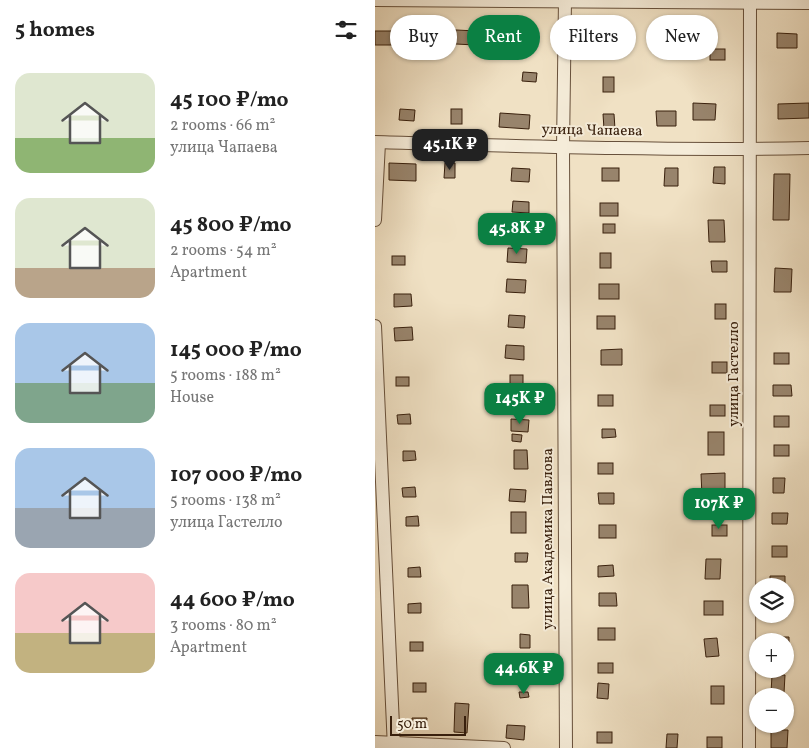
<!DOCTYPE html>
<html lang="en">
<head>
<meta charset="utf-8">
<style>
	:root { --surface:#fff; --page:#f2f2f2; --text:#222; --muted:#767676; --accent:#0b8043 }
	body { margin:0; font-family:Vollkorn,serif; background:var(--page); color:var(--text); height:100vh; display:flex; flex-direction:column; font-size:19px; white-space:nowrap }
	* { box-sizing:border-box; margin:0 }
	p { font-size:16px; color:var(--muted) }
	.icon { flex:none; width:28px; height:28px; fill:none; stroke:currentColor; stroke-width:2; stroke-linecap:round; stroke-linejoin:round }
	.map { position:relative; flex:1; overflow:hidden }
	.details { display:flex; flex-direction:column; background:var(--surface); width:375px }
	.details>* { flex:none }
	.hud { position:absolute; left:15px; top:15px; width:344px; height:45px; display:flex; gap:10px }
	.buttons { position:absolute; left:374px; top:578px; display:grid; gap:10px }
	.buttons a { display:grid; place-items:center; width:45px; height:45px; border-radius:50%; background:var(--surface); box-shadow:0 1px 4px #0004; font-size:25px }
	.scale { position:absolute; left:15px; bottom:12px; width:76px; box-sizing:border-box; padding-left:5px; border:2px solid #39200d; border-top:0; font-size:14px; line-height:18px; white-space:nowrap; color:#39200d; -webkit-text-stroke:4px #f5ecd9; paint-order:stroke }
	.price { position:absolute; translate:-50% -42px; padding:0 11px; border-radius:10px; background:var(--accent); color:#fff; font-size:16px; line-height:32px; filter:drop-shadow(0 1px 2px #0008) }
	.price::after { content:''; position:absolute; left:50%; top:30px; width:15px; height:11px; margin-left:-8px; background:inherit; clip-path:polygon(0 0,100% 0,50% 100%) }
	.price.active { background:#222; color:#fff }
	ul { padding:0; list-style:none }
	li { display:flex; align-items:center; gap:15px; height:125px; padding:0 15px }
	li span { display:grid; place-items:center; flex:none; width:140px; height:100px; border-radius:15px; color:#555 }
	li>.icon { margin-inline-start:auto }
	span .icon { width:60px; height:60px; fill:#fffc; stroke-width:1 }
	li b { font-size:21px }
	h2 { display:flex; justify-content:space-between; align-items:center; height:60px; padding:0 15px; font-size:21px }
	.chip { padding:0 18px; border-radius:22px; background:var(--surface); box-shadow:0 1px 4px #0004; font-size:18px; line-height:45px }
	.chip.active { background:var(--accent); color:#fff }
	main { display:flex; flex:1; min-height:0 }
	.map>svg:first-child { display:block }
	.building { fill:#98846c; stroke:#39200d }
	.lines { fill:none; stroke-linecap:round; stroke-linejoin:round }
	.minor-casing { stroke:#67503b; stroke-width:14 }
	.minor { stroke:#f5ecd9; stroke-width:12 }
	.labels { text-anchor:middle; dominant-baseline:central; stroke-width:4; stroke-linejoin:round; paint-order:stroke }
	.street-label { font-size:15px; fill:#39200d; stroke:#f5ecd9 }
</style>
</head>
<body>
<main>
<section class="details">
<h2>5 homes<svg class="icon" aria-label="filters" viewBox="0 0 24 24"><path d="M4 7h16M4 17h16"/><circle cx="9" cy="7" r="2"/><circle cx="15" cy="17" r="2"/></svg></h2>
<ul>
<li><span style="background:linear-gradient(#dfe7d0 65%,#8fb573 0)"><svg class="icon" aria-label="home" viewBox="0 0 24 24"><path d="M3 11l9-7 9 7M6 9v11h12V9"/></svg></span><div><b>45 100 ₽/mo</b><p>2 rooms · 66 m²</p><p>улица Чапаева</p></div></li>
<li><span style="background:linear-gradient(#dfe7d0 70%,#b9a48a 0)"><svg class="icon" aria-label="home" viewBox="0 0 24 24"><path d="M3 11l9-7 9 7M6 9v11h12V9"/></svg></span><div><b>45 800 ₽/mo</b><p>2 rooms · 54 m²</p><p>Apartment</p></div></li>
<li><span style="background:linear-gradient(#a9c7e8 60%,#7fa58c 0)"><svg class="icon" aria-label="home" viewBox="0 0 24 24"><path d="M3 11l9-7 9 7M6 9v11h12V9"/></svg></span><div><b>145 000 ₽/mo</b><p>5 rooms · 188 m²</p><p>House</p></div></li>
<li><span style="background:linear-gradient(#a9c7e8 60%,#9aa5b1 0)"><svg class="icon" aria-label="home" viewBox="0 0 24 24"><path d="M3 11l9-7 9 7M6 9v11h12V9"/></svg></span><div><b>107 000 ₽/mo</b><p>5 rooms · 138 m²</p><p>улица Гастелло</p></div></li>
<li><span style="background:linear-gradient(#f6c9c9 60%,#c2b280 0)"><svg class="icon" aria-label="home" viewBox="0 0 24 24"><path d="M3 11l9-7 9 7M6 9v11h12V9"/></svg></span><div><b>44 600 ₽/mo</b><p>3 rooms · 80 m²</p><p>Apartment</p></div></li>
</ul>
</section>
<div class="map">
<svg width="434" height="748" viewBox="0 0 434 748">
	<rect width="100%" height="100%" fill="#f0e1c4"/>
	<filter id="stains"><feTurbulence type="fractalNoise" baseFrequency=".004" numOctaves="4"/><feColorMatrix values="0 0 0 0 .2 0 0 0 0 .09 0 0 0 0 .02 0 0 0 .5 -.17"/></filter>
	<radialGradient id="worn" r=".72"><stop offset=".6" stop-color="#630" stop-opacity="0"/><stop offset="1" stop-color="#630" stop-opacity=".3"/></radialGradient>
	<g class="building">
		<path d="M62,29L101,31L100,45L62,43Z"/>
		<path d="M144,30L160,31L159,42L144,41Z"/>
		<rect x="0" y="31" width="27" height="14"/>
		<path d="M228,32H248L247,43H227Z"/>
		<path d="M402,33L422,34V48H402Z"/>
		<path d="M293,34H304L303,50L292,49Z"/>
		<rect x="335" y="49" width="15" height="11"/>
		<path d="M148,72L162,73L161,82L147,81Z"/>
		<rect x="228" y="77" width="11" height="15"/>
		<path d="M318,103L341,104L340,120H318Z"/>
		<path d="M434,103V118L403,119V104Z"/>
		<path d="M25,109L40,110L39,121L24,120Z"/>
		<rect x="76" y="109" width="11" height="15"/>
		<path d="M281,111H301V126H282Z"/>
		<path d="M125,113L155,115L154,129L124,127Z"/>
		<path d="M228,114H239L240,129H229Z"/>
		<path d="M14,163L41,164V181L14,180Z"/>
		<path d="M70,163H80V178H69Z"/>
		<path d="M339,167H350V184L338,183Z"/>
		<path d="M137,168L155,169L154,182L136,181Z"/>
		<rect x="227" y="168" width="17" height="13"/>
		<path d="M290,168H303V186H289Z"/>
		<path d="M399,174H415L414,220H398Z"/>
		<path d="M138,201L154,202V213L137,212Z"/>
		<rect x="225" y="203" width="18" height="13"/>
		<path d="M333,220H349L350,242H334Z"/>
		<rect x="228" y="224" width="12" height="9"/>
		<path d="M133,248L152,249L151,263L132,262Z"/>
		<rect x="225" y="253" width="11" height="15"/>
		<rect x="17" y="256" width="13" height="9"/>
		<path d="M336,261H352V272H337Z"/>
		<path d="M400,268L417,269L416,292H399Z"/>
		<path d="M132,279L151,280L150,293L131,292Z"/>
		<rect x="224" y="284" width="20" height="15"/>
		<path d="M19,294H36L37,306L19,307Z"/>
		<rect x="340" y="304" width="11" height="15"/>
		<path d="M134,315L150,316L149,328L133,327Z"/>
		<rect x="222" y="316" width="18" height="13"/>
		<path d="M37,327L38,340L20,341L19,328Z"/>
		<path d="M131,345L149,346V360L130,358Z"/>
		<path d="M247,349V365H226V350Z"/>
		<rect x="399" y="353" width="15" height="11"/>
		<rect x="337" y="362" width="15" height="11"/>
		<rect x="135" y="375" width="13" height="19"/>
		<rect x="21" y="377" width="13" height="9"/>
		<path d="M398,385H416L417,396H398Z"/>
		<rect x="223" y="395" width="15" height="11"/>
		<rect x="335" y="405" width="15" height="11"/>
		<path d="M35,414L36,424H23L22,415Z"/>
		<rect x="399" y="416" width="15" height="11"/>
		<path d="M136,419L154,420L153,432L136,431Z"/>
		<path d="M227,429H240L241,437L227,438Z"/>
		<rect x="333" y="432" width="16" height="23"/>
		<path d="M137,434L147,435L146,442L137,441Z"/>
		<rect x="399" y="445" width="15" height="11"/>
		<path d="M139,450H152L153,469H139Z"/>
		<path d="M28,451H40L41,460L28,461Z"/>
		<rect x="223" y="463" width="15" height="11"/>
		<path d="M350,473V496H327L326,474Z"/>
		<path d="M398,478H410L409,493H398Z"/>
		<path d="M40,487L41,497H28L27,488Z"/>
		<path d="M135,489L151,490L150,502L134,501Z"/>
		<path d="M223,493H239V504H224Z"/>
		<rect x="136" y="512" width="15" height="21"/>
		<path d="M397,513H413L412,524H397Z"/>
		<path d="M43,516L44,526H31V517Z"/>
		<rect x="224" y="525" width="17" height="13"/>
		<rect x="337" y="525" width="15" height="11"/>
		<rect x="397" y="546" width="15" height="11"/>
		<path d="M140,553H153L152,562H140Z"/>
		<path d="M331,559H346L345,579H330Z"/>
		<path d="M238,565L239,576L223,577V566Z"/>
		<path d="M45,567L46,577H33V568Z"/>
		<path d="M395,576H410V587L395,586Z"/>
		<path d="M137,585H153L154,608H137Z"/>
		<path d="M224,593H241L242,606H224Z"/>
		<rect x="410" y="593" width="6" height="13"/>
		<rect x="329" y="601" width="19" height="14"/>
		<path d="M46,603V613H33V604Z"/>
		<rect x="223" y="628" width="17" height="12"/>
		<path d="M145,634L155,635V648H145Z"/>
		<path d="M396,637H414V650H410V641H396Z"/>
		<path d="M342,638L344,656L331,657L329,639Z"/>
		<rect x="35" y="642" width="13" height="9"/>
		<rect x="223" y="663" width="15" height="10"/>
		<path d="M397,675H410L409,693H396Z"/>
		<rect x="38" y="683" width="13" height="9"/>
		<path d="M223,683L234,684L233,699L222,698Z"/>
		<rect x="336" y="686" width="13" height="18"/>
		<path d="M144,692H153L154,697L145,698Z"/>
		<path d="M80,703L94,704L92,733L79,732Z"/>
		<path d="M37,718H52L51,729L37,728Z"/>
		<path d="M132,725L150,726L149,740L131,738Z"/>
		<path d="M396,730H413L412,748H396Z"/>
		<rect x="222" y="732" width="15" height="11"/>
		<path d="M292,734H303L302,748H291Z"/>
		<rect x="332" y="737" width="15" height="11"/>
	</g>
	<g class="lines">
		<g class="minor-casing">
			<g id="minor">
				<path d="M0,0L434,3"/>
				<path d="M190,0L188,148L191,748"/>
				<path d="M0,142C145,146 289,151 434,148"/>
				<path d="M0,220L4,143"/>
				<path d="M0,326L19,748"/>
				<path d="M0,742L129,748"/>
				<path d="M374,748L375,0"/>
			</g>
		</g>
		<use href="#minor" class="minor"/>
	</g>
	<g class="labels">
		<g class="street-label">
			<text transform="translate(217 131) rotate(1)">улица Чапаева</text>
			<text transform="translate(359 374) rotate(-90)">улица Гастелло</text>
			<text transform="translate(173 539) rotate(-90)">улица Академика Павлова</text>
		</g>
	</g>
	<rect width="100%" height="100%" filter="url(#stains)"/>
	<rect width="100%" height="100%" fill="url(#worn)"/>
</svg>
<div class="buttons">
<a><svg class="icon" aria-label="layers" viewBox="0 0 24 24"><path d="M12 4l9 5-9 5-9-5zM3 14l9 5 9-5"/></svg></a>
<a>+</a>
<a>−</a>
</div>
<div class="scale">50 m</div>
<b class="price active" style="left:75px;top:171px">45.1K ₽</b>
<b class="price" style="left:142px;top:255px">45.8K ₽</b>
<b class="price" style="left:145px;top:425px">145K ₽</b>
<b class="price" style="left:344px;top:530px">107K ₽</b>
<b class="price" style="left:149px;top:695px">44.6K ₽</b>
<div class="hud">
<a class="chip">Buy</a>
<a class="chip active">Rent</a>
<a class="chip">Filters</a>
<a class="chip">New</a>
</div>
</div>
</main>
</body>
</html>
